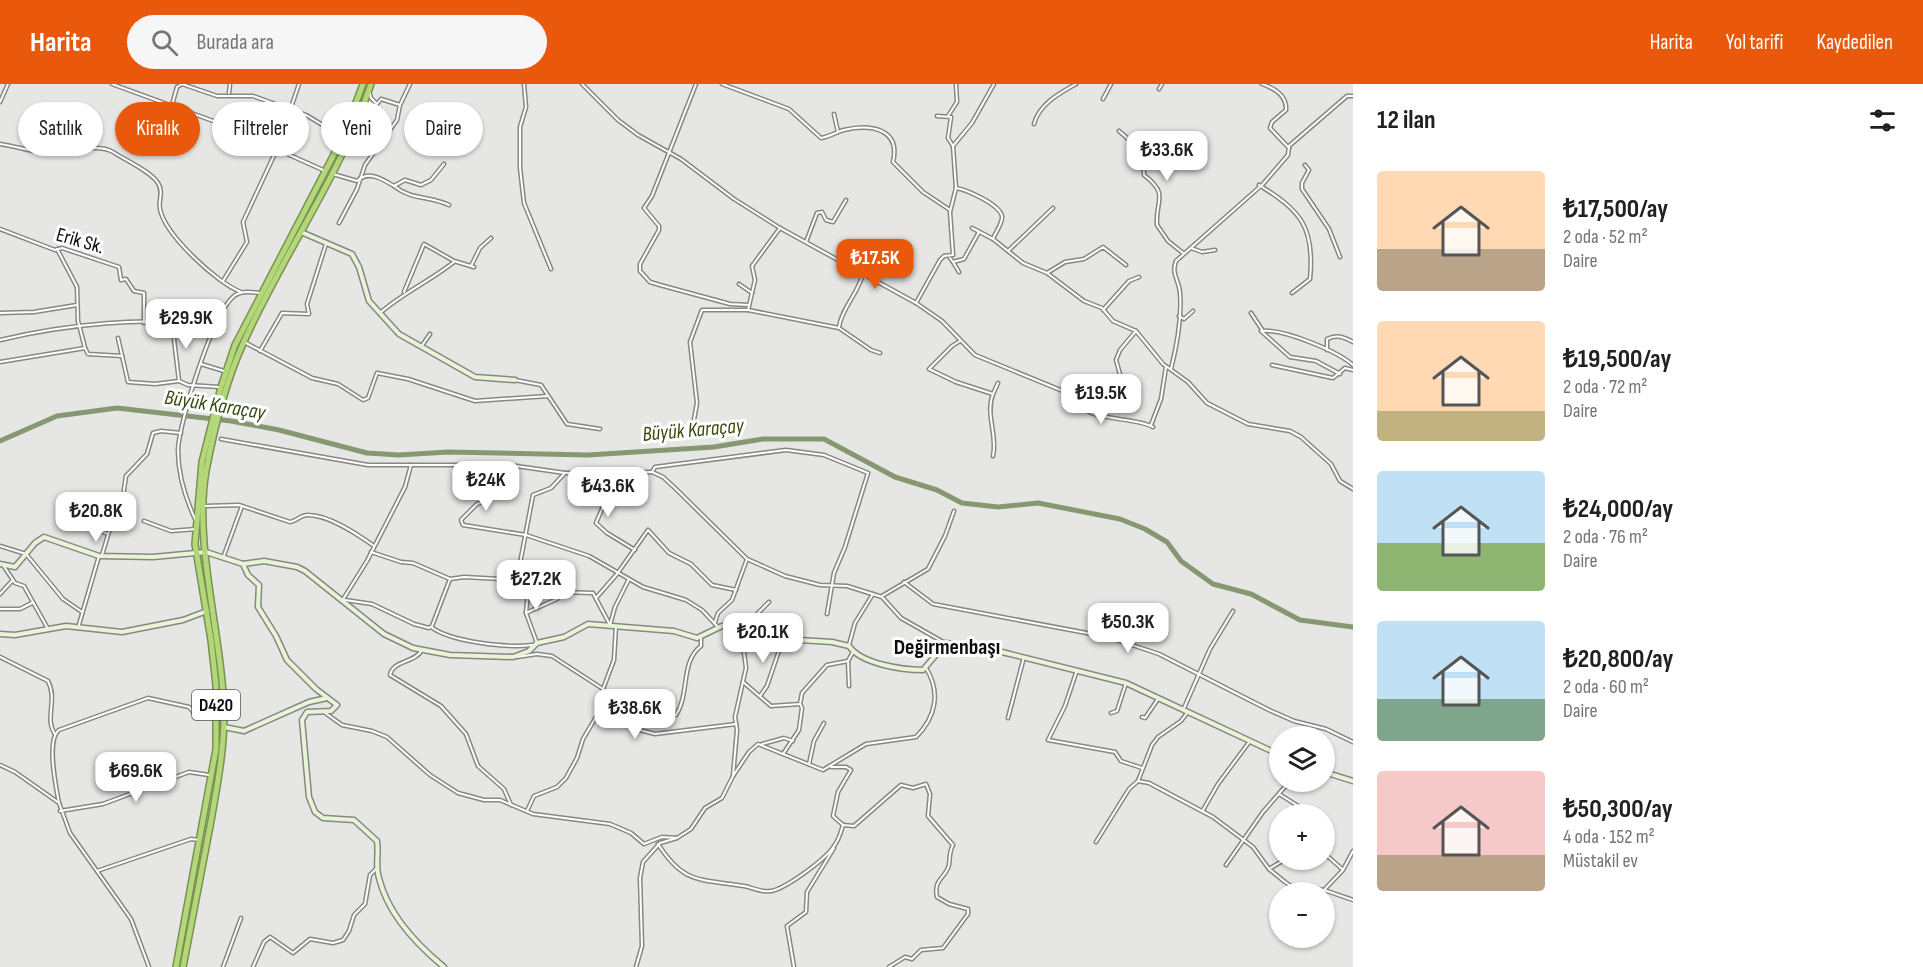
<!DOCTYPE html>
<html lang="tr">
<head>
<meta charset="utf-8">
<style>
	:root { --surface:#fff; --page:#f6f6f6; --text:#202124; --muted:#757577; --accent:#ea580c }
	body { margin:0; font-family:"Sofia Sans Condensed",sans-serif; background:var(--page); color:var(--text); height:100vh; display:flex; flex-direction:column; font-size:22px; white-space:nowrap }
	* { box-sizing:border-box; margin:0 }
	p { font-size:20px; color:var(--muted) }
	.icon { flex:none; width:33px; height:33px; fill:none; stroke:currentColor; stroke-width:2; stroke-linecap:round; stroke-linejoin:round }
	.map { position:relative; flex:1; overflow:hidden }
	.panel { display:flex; flex-direction:column; background:var(--surface); width:570px }
	.panel>* { flex:none }
	.top-card { position:absolute; left:18px; top:18px; width:570px; height:54px; display:flex; gap:12px }
	.buttons { position:absolute; left:1269px; top:642px; display:grid; gap:12px }
	.buttons a { display:grid; place-items:center; width:66px; height:66px; border-radius:50%; background:var(--surface); box-shadow:0 2px 4px #0004; font-size:30px }
	.price { position:absolute; translate:-50% -51px; padding:0 14px; border-radius:12px; background:#fff; color:#222; font-size:20px; line-height:39px; filter:drop-shadow(0 2px 3px #0008) }
	.price::after { content:''; position:absolute; left:50%; top:36px; width:18px; height:14px; margin-left:-9px; background:inherit; clip-path:polygon(0 0,100% 0,50% 100%) }
	.price.current { background:var(--accent); color:#fff }
	ul { padding:0; list-style:none }
	li { display:flex; align-items:center; gap:18px; height:150px; padding:0 24px }
	li span { display:grid; place-items:center; flex:none; width:168px; height:120px; border-radius:6px; color:#555 }
	li>.icon { margin-inline-start:auto }
	span .icon { width:72px; height:72px; fill:#fffc; stroke-width:1 }
	li b { font-size:26px }
	h2 { display:flex; justify-content:space-between; align-items:center; height:72px; padding:0 24px; font-size:26px }
	.chip { padding:0 21px; border-radius:27px; background:var(--surface); box-shadow:0 2px 4px #0004; font-size:21px; line-height:54px }
	.chip.current { background:var(--accent); color:#fff }
	header { display:flex; align-items:center; gap:36px; box-sizing:border-box; height:84px; padding:0 30px; background:var(--accent); color:#fff }
	header strong { font-size:28px }
	nav { display:flex; gap:33px; margin-inline-start:auto; font-size:21px }
	.search { width:420px; height:54px; background:var(--page); display:flex; align-items:center; gap:15px; box-sizing:border-box; padding:0 21px; border-radius:33px; color:var(--muted); font-size:22px }
	main { display:flex; flex:1; min-height:0 }
	.map>svg:first-child { display:block }
	.lines { fill:none; stroke-linecap:round; stroke-linejoin:round }
	.river { stroke:#879772; stroke-width:5 }
	.street-casing { stroke:#868884; stroke-width:5 }
	.secondary-casing { stroke:#868884; stroke-width:7 }
	.highway-casing { stroke:#799153; stroke-width:8 }
	.street { stroke:#fff; stroke-width:2 }
	.secondary { stroke:#e8f3d7; stroke-width:4 }
	.highway { stroke:#b3d779; stroke-width:5 }
	.labels { text-anchor:middle; dominant-baseline:central; stroke-width:6; stroke-linejoin:round; paint-order:stroke }
	.shield { fill:#fff; stroke:#565656; stroke-width:1.5 }
	.shield-label { font-size:18px; font-weight:bold; fill:#0d0e0d }
	.street-label { font-size:20px; fill:#0d0e0d; stroke:#fff }
	.water-label { font-size:21px; font-style:italic; fill:#36490e; stroke:#fff }
	.quarter-label { font-size:22px; font-weight:bold; fill:#0d0e0d; stroke:#fff }
</style>
</head>
<body>
<header>
<strong>Harita</strong>
<div class="search"><svg class="icon" aria-label="search" viewBox="0 0 24 24"><circle cx="10" cy="10" r="6"/><path d="M15 15l6 6"/></svg>Burada ara</div>
<nav><a>Harita</a><a>Yol tarifi</a><a>Kaydedilen</a></nav>
</header>
<main>
<div class="map">
<svg width="1353" height="883" viewBox="0 0 1353 883">
	<rect width="100%" height="100%" fill="#e6e7e4"/>
	<g class="lines">
		<path class="river" d="M0,357L57,332L117,324L231,337L279,346L367,369L399,371L448,368L588,371L714,363L763,355H824L895,393L937,406L962,419L998,423L1038,419L1120,435L1145,445L1167,458L1181,477L1213,500L1251,510L1300,536L1353,543"/>
		<g class="street-casing">
			<g id="street">
				<path d="M112,0L216,38L323,86"/>
				<path d="M524,0L526,23L520,43V84L524,119L551,185"/>
				<path d="M582,0L618,36L638,51L681,75L734,115L780,144L916,219L942,237L975,271L1075,312L1108,317L1117,310L1123,301L1116,276L1120,266L1136,247"/>
				<path d="M696,0L652,112L644,124L659,142V146L640,180V187L650,198L660,201L730,220L749,221"/>
				<path d="M722,0L789,25L821,54C829,53 836,48 844,46C870,40 901,44 893,78L923,108L950,126"/>
				<path d="M1262,0C1274,4 1287,11 1286,26L1272,38L1270,44L1289,64"/>
				<path d="M1159,5L1162,0"/>
				<path d="M369,7L371,14L377,20L381,15L400,21"/>
				<path d="M229,9L230,0"/>
				<path d="M1103,15L1111,0"/>
				<path d="M0,18L8,0"/>
				<path d="M172,21L177,3L182,0L217,12H253L306,31L341,52"/>
				<path d="M834,30L838,48"/>
				<path d="M948,32L957,18L956,0"/>
				<path d="M1034,40C1039,20 1060,9 1076,0"/>
				<path d="M1119,47C1136,61 1144,69 1144,91C1170,111 1155,116 1157,141L1168,157L1183,169"/>
				<path d="M0,60C13,62 27,66 40,68C60,70 97,58 113,68C125,76 150,87 158,99C164,108 158,116 160,125C165,151 217,199 241,208"/>
				<path d="M953,62L972,39L994,0"/>
				<path d="M1305,81L1309,86L1302,99V105L1329,145L1340,173"/>
				<path d="M333,90L357,97C369,86 382,95 394,102L405,96L421,101L431,96L444,80"/>
				<path d="M1259,101C1301,127 1315,143 1310,195L1292,209"/>
				<path d="M394,102C411,116 430,112 449,121"/>
				<path d="M956,104C967,106 999,120 1002,132C1003,139 995,149 993,155L1023,179L1047,189L1084,217L1102,224L1113,237L1136,247L1163,280L1188,298L1207,319L1248,340L1290,347L1301,353L1331,380L1340,397L1353,405"/>
				<path d="M339,139L357,105L365,81L397,36L400,21L410,0"/>
				<path d="M972,144L993,155"/>
				<path d="M0,145L55,166L62,164L119,183L121,196L126,195L134,207L144,209V239"/>
				<path d="M806,158L817,129L822,128L826,136L833,138L846,116"/>
				<path d="M1191,164L1202,168L1215,166"/>
				<path d="M1008,167L1053,124"/>
				<path d="M950,174L953,178L964,175L979,148"/>
				<path d="M953,178L959,188"/>
				<path d="M471,182L480,164L491,154"/>
				<path d="M1047,189L1065,178L1084,175L1103,163L1126,181"/>
				<path d="M223,197L247,158L243,138L277,65L299,0"/>
				<path d="M739,200L752,209"/>
				<path d="M404,208L424,160L454,177L474,183"/>
				<path d="M916,219L940,176L944,172L953,171L950,128L956,104L953,62L948,54L951,33L937,32"/>
				<path d="M748,226L839,244L871,266L880,269"/>
				<path d="M1103,226L1129,197L1139,193"/>
				<path d="M0,229L34,228L77,221"/>
				<path d="M380,229C403,209 430,197 454,178"/>
				<path d="M1251,229L1263,247C1284,245 1337,267 1353,281"/>
				<path d="M1179,232L1184,235L1193,227"/>
				<path d="M172,238L179,297"/>
				<path d="M839,243C842,223 859,209 863,189"/>
				<path d="M1261,247L1290,273L1316,277L1340,290"/>
				<path d="M118,254L128,298L155,300L179,297L188,301L219,303"/>
				<path d="M0,256C59,242 155,229 213,245"/>
				<path d="M960,257L952,262L929,285L956,298L993,310C985,331 998,351 993,372"/>
				<path d="M246,259L312,294L338,300L363,316L368,314L377,289L408,295L475,317L548,312"/>
				<path d="M421,263L430,250"/>
				<path d="M85,264L88,270L122,272"/>
				<path d="M1327,266V255C1337,250 1344,253 1353,258"/>
				<path d="M260,267L282,229L309,230L307,220L326,160"/>
				<path d="M0,278L85,264L78,237L77,203L57,165"/>
				<path d="M201,280L224,287"/>
				<path d="M1272,281L1333,294L1345,284L1353,286"/>
				<path d="M1171,285C1177,261 1182,233 1180,209C1179,196 1171,190 1176,177L1263,100L1288,71L1289,62L1347,12H1353"/>
				<path d="M515,296L541,301L567,340L600,345"/>
				<path d="M993,310L998,299"/>
				<path d="M1075,312C1082,340 1132,331 1153,343"/>
				<path d="M693,341L697,319L690,258L702,226H748L755,196L752,182L780,144"/>
				<path d="M1151,341L1161,315L1166,283"/>
				<path d="M221,355L368,381H509L565,389L652,388L663,393L676,405L747,475L785,492L820,501L847,502L882,513L901,534L945,559"/>
				<path d="M509,382L507,393L491,415L477,420L461,436L463,441L526,451L589,472L643,503L686,516L702,526L718,543"/>
				<path d="M652,388L655,383L786,366L824,371L868,389L845,463L834,489L827,530"/>
				<path d="M617,390L596,439L607,449L635,466"/>
				<path d="M205,422L239,421L290,438C297,437 300,431 308,431C329,431 357,450 374,462"/>
				<path d="M71,424L75,426L76,437L108,450"/>
				<path d="M144,437L171,447L196,445"/>
				<path d="M196,437C186,416 178,390 178,366C179,338 213,229 234,212C242,206 252,208 261,209"/>
				<path d="M0,462L26,470L63,515L82,528"/>
				<path d="M371,468L401,478L413,479L450,495L464,493L517,496L560,508L593,509L610,541"/>
				<path d="M102,471L115,428L123,412L126,392L147,370L153,349L161,347L181,349"/>
				<path d="M223,474L242,422"/>
				<path d="M3,481L15,499L24,502L48,545"/>
				<path d="M517,495L533,411L551,404L565,389"/>
				<path d="M529,498L526,529L537,559"/>
				<path d="M904,498L933,520L1108,553L1159,570L1269,626L1294,637L1326,645L1353,658"/>
				<path d="M0,510L12,497"/>
				<path d="M882,512L928,485L945,452L954,427"/>
				<path d="M596,514L617,490L648,446L669,469L691,480L712,501L736,506"/>
				<path d="M345,516L372,520L414,540L429,544L432,542L450,495"/>
				<path d="M342,517L367,477L405,403L411,381"/>
				<path d="M0,525H20L32,519"/>
				<path d="M526,529L557,515"/>
				<path d="M715,538L718,529L732,516L747,475"/>
				<path d="M610,541L615,523L629,495"/>
				<path d="M616,542L614,576L603,605L604,612L632,644L655,650L736,640"/>
				<path d="M431,543C451,558 507,564 532,561"/>
				<path d="M78,544L99,472"/>
				<path d="M737,550L769,518"/>
				<path d="M743,561L746,584L735,633L737,646L733,692L749,668L758,660L823,686L866,660L916,653C936,633 941,608 926,584"/>
				<path d="M849,561L855,539L873,510"/>
				<path d="M422,566C415,579 393,576 390,591L441,622L466,650L478,682L504,705L511,721"/>
				<path d="M0,573L48,597C58,616 44,635 55,650"/>
				<path d="M517,573L537,570L552,572L603,605"/>
				<path d="M848,577L849,602"/>
				<path d="M1077,586L1065,622L1048,656L1115,668L1121,677L1142,684"/>
				<path d="M743,598L771,622L800,620L802,609L827,581L848,577L853,568"/>
				<path d="M760,612L767,602L783,555"/>
				<path d="M609,619C616,616 623,611 631,610C652,606 656,633 676,631C690,610 680,578 701,562V553"/>
				<path d="M1184,624L1210,565L1233,527"/>
				<path d="M324,628L342,641L372,647L387,653L430,691L458,709L484,716H500L533,730L610,740L631,749L644,760L662,753L677,754"/>
				<path d="M1111,629L1117,627L1126,599"/>
				<path d="M1142,633L1145,634L1158,615"/>
				<path d="M1008,634L1024,573"/>
				<path d="M762,660L784,654L793,657"/>
				<path d="M783,670L799,646L802,624L800,620"/>
				<path d="M809,680L814,657L824,639"/>
				<path d="M0,681L15,688L59,719L70,749L131,835L149,883"/>
				<path d="M1138,697L1149,699L1213,733L1253,763L1269,785L1285,798L1291,802L1324,806L1353,816"/>
				<path d="M1279,710L1311,730"/>
				<path d="M59,719C56,703 46,656 59,646L148,614L189,623L198,634"/>
				<path d="M1203,726L1218,700L1250,657"/>
				<path d="M60,727L103,720L189,688L209,691"/>
				<path d="M527,727L534,712L557,703L566,694L577,674L583,655L605,618"/>
				<path d="M843,741L854,742L901,701L913,704L926,700L930,710L928,732L953,761C949,768 950,774 949,781C946,794 933,795 937,813L949,820L968,825V830L943,864L921,866L912,875L905,873L889,883"/>
				<path d="M1324,741L1328,745L1324,748"/>
				<path d="M1096,758L1129,705L1138,697L1152,661L1158,653L1181,637L1187,629"/>
				<path d="M658,760C684,801 701,795 744,802C754,804 765,810 775,806C790,801 826,775 834,762C839,756 841,748 843,741L833,732L838,708L851,686L846,683H831"/>
				<path d="M1324,769L1342,785"/>
				<path d="M1226,781L1263,728L1289,698"/>
				<path d="M1269,785L1284,776"/>
				<path d="M97,787L191,755L199,756"/>
				<path d="M1324,806L1343,786L1353,767"/>
				<path d="M223,883L241,834"/>
				<path d="M253,883L264,858L270,853L293,869L310,855L333,859L343,856L349,847L354,831L365,820L370,791L377,784"/>
				<path d="M636,883L642,862L640,794L643,778L660,759L677,754L691,745L705,724L722,714L733,692"/>
				<path d="M794,883L787,842L806,828L807,808L834,764"/>
			</g>
		</g>
		<g class="secondary-casing">
			<g id="secondary">
				<path d="M301,148L352,170L359,183L369,217L399,250L475,293L515,296"/>
				<path d="M0,480L15,483L35,459L44,453L99,472L153,473L206,468L243,480L264,477L297,483L305,487L384,550L413,564L450,571L513,573L529,567L537,559L564,553L588,540L674,547L697,554L722,542H730L743,561L783,555L832,558L849,562C861,580 903,586 923,586L946,559L1002,568L1126,599L1280,671"/>
				<path d="M243,480L248,491L259,501L258,523L276,552L287,576L316,605L337,621L331,627L307,628L302,636L309,713L315,728L323,734L354,736L377,757C379,769 375,782 379,794C388,831 416,860 444,883"/>
				<path d="M0,550L15,551L66,542L122,548L183,536L207,527"/>
				<path d="M224,643L244,647L309,618L327,614"/>
				<path d="M1324,688L1353,697"/>
			</g>
		</g>
		<g class="highway-casing">
			<g id="highway">
				<path d="M176,883L216,665V601L211,556L195,460L202,378L221,303L235,261L343,53L363,0"/>
				<path d="M183,883C192,834 202,786 211,737C217,702 224,667 224,631C223,554 193,461 206,387C214,345 225,300 242,262C281,173 340,93 371,0"/>
			</g>
		</g>
		<use href="#street" class="street"/>
		<use href="#secondary" class="secondary"/>
		<use href="#highway" class="highway"/>
	</g>
	<g class="labels">
		<rect class="shield" x="192" y="606" width="48" height="30" rx="4.5"/>
		<g class="shield-label">
			<text x="216" y="621">D420</text>
		</g>
		<g class="street-label">
			<text transform="translate(80 157) rotate(16)">Erik Sk.</text>
		</g>
		<g class="water-label">
			<text transform="translate(215 321) rotate(9)">Büyük Karaçay</text>
			<text transform="translate(693 346) rotate(-5)">Büyük Karaçay</text>
		</g>
		<g class="quarter-label">
			<text x="947" y="563">Değirmenbaşı</text>
		</g>
	</g>
</svg>
<div class="buttons">
<a><svg class="icon" aria-label="layers" viewBox="0 0 24 24"><path d="M12 4l9 5-9 5-9-5zM3 14l9 5 9-5"/></svg></a>
<a>+</a>
<a>−</a>
</div>
<b class="price" style="left:1167px;top:98px">₺33.6K</b>
<b class="price current" style="left:875px;top:206px">₺17.5K</b>
<b class="price" style="left:186px;top:266px">₺29.9K</b>
<b class="price" style="left:1101px;top:341px">₺19.5K</b>
<b class="price" style="left:486px;top:428px">₺24K</b>
<b class="price" style="left:608px;top:434px">₺43.6K</b>
<b class="price" style="left:96px;top:459px">₺20.8K</b>
<b class="price" style="left:536px;top:527px">₺27.2K</b>
<b class="price" style="left:1128px;top:570px">₺50.3K</b>
<b class="price" style="left:763px;top:580px">₺20.1K</b>
<b class="price" style="left:635px;top:656px">₺38.6K</b>
<b class="price" style="left:136px;top:719px">₺69.6K</b>
<div class="top-card">
<a class="chip">Satılık</a>
<a class="chip current">Kiralık</a>
<a class="chip">Filtreler</a>
<a class="chip">Yeni</a>
<a class="chip">Daire</a>
</div>
</div>
<section class="panel">
<h2>12 ilan<svg class="icon" aria-label="filters" viewBox="0 0 24 24"><path d="M4 7h16M4 17h16"/><circle cx="9" cy="7" r="2"/><circle cx="15" cy="17" r="2"/></svg></h2>
<ul>
<li><span style="background:linear-gradient(#ffd9b3 65%,#b9a48a 0)"><svg class="icon" aria-label="home" viewBox="0 0 24 24"><path d="M3 11l9-7 9 7M6 9v11h12V9"/></svg></span><div><b>₺17,500/ay</b><p>2 oda · 52 m²</p><p>Daire</p></div></li>
<li><span style="background:linear-gradient(#ffd9b3 75%,#c2b280 0)"><svg class="icon" aria-label="home" viewBox="0 0 24 24"><path d="M3 11l9-7 9 7M6 9v11h12V9"/></svg></span><div><b>₺19,500/ay</b><p>2 oda · 72 m²</p><p>Daire</p></div></li>
<li><span style="background:linear-gradient(#bfe0f5 60%,#8fb573 0)"><svg class="icon" aria-label="home" viewBox="0 0 24 24"><path d="M3 11l9-7 9 7M6 9v11h12V9"/></svg></span><div><b>₺24,000/ay</b><p>2 oda · 76 m²</p><p>Daire</p></div></li>
<li><span style="background:linear-gradient(#bfe0f5 65%,#7fa58c 0)"><svg class="icon" aria-label="home" viewBox="0 0 24 24"><path d="M3 11l9-7 9 7M6 9v11h12V9"/></svg></span><div><b>₺20,800/ay</b><p>2 oda · 60 m²</p><p>Daire</p></div></li>
<li><span style="background:linear-gradient(#f6c9c9 70%,#b9a48a 0)"><svg class="icon" aria-label="home" viewBox="0 0 24 24"><path d="M3 11l9-7 9 7M6 9v11h12V9"/></svg></span><div><b>₺50,300/ay</b><p>4 oda · 152 m²</p><p>Müstakil ev</p></div></li>
</ul>
</section>
</main>
</body>
</html>
